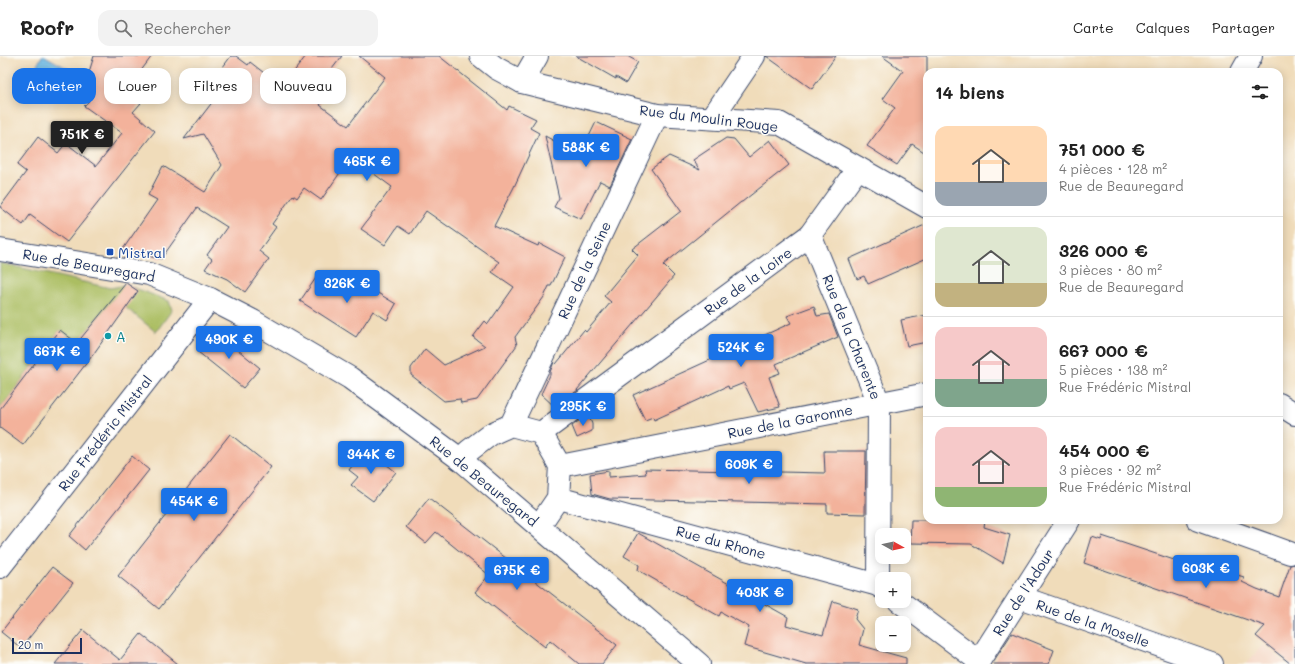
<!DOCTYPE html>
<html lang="fr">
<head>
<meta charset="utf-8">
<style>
	:root { --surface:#fff; --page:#f2f2f2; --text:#222; --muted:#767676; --line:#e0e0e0; --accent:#1a73e8 }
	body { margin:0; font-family:Mali,sans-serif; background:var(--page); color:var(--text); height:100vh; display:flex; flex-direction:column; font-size:15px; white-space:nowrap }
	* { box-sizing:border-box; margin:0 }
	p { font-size:13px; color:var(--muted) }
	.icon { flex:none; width:22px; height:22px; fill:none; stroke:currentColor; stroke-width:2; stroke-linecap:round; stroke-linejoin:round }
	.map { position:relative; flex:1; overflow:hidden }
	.side { position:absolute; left:923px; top:12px; width:360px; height:456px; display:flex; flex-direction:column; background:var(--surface); border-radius:12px; box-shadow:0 2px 10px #0003 }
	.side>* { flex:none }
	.hud { position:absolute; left:12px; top:12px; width:380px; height:36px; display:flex; gap:8px }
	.needle { width:26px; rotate:98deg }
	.tools { position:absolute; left:875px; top:472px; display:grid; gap:8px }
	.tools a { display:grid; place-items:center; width:36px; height:36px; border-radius:8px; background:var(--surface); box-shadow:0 2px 10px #0003; font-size:20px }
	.scale { position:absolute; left:12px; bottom:10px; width:70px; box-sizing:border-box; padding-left:4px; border:2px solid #1b2f5e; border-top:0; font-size:11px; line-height:14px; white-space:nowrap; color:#1b2f5e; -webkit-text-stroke:3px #fdfcf7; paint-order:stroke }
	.price { position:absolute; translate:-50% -34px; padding:0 9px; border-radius:4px; background:var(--accent); color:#fff; font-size:13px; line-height:26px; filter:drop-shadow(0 1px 2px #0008) }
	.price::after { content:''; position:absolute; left:50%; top:24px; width:12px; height:9px; margin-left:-6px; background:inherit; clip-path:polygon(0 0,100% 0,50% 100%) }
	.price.on { background:#222; color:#fff }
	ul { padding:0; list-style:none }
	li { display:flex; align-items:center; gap:12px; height:100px; padding:0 12px }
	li+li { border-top:1px solid var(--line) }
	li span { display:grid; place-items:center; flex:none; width:112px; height:80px; border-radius:12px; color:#555 }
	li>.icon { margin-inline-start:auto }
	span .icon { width:48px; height:48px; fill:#fffc; stroke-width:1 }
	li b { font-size:17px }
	h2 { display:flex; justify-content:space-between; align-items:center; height:48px; padding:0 12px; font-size:17px }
	.chip { padding:0 14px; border-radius:12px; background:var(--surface); box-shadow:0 2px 10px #0003; font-size:14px; line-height:36px }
	.chip.on { background:var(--accent); color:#fff }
	header { display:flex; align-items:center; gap:24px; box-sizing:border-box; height:56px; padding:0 20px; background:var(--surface); border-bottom:1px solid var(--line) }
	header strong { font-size:19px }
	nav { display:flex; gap:22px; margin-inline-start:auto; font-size:14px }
	.search { width:280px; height:36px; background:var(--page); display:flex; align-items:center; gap:10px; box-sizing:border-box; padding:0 14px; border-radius:12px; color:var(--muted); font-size:15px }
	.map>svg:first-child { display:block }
	.built { fill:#f4d3c0 }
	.green { fill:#abbe62; stroke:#637660 }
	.water { fill:#67b6e1; stroke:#4172a0 }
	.building { fill:#f3b29b }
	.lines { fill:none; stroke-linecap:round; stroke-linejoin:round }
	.street-casing { stroke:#3b496c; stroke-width:24 }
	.secondary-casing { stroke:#3b496c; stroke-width:24 }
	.street { stroke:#fff; stroke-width:22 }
	.secondary { stroke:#fff; stroke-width:22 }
	.transit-dot { fill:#1a4fb4; stroke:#fdfcf7; stroke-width:1.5 }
	.culture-dot { fill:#0f9aa8; stroke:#fdfcf7; stroke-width:1.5 }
	.labels { text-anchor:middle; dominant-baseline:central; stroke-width:3; stroke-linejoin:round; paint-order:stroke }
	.street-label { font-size:14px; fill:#1b2f5e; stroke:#fdfcf7 }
	.transit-label { font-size:14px; fill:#164399; stroke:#fdfcf7; text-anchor:start }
	.culture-label { font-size:14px; fill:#0d838f; stroke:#fdfcf7; text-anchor:start }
</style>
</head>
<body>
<header>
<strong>Roofr</strong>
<div class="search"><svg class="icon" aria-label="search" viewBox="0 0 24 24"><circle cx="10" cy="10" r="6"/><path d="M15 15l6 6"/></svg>Rechercher</div>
<nav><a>Carte</a><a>Calques</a><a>Partager</a></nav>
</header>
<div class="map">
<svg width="1295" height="608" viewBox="0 0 1295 608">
	<rect width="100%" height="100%" fill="#fdfcf7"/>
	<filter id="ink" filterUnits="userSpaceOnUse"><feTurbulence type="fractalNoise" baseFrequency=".025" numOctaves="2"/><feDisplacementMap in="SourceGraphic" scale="8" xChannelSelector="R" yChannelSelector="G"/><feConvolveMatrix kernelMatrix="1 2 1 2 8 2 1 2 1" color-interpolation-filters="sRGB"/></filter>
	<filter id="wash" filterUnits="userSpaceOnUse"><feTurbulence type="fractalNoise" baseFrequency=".012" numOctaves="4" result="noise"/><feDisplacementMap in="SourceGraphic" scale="16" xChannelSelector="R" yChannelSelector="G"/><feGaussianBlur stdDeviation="0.9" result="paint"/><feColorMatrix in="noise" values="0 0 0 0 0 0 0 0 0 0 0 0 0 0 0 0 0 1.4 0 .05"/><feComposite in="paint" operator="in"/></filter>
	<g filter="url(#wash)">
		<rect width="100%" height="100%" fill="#f0dcba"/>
		<path class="built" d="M1263,589L1287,608H1246Z"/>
		<path class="green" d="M0,207L110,232L127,229L169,245L172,254L156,276L114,242L77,287L60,274L0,353Z"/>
		<path class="water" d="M42,0H45L72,15L68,23L63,20L60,25L36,11Z"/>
		<g id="blocks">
			<g class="building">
				<path d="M94,0H152L122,40L141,47L133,56L155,75L67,186L30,159L23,169L0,151L26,116L17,109L38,81L58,97L66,87L96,110L122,77L84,50L89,45L81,42Z"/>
				<path d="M231,0H236L248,9L250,6L282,31L306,0H342L312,39L322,46L320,49L348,70L385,21L359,0H439L507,54L509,50L536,63L530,72L539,77L514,131L494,170L538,190L539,187L565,201L551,230H549L544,241L515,281L517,289L477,344L461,347L460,343L444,345L411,319V312L425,293L444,309L485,290L473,281L485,265L488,268L514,231L492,216L499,206L426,155L410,178L398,170L385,189L361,173L392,131L351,101L321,144L304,132L297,142L293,139L272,168L276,171L259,195L269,203L245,236L227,223L205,213L212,203L207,199L227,171L197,152L161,203L148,200L121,196L157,144L148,139L163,110L205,136L222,109L203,78L184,83L227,27L217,19Z"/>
				<path d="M576,0H627L638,6L626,27L616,21V23Z"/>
				<path d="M766,0H836L812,33Z"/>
				<path d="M882,0H927V98L912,88L897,109L867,90L895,52L883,43L903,15Z"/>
				<path d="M596,66L632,83L610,130L600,125L581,163L554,151L559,142L545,80L580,99Z"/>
				<path d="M726,82L734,83L749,101L770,84L789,109L742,146H741L663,209L674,220L577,334H578L555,351L541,338L550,319V316L554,306L556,308L584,274L586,276L611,246L604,240L638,199L632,193L681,155L651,113L669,100L700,114L693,104Z"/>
				<path d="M927,168V202L868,228L864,220L857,223L849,203Z"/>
				<path d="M318,219L342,235L351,221L396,248L387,264L373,255L356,281L300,245Z"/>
				<path d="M126,227L138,235L92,300L23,389L0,372V353L60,274L77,287Z"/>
				<path d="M814,250L817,260L829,258L838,281L776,308L780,317L769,321L780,351L758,356L744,327L729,333L728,330L654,364L653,361L645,364L633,339L791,267L787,260Z"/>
				<path d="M927,259V286L907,290L901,264Z"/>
				<path d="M215,275L260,312L243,332L198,296Z"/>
				<path d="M588,358L592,368V375L577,382L572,370Z"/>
				<path d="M230,378L271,411L159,553L118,520Z"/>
				<path d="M366,392L396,416L373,445L351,429L358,421L349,414Z"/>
				<path d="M824,395H866L865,458L827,457V448L610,443L592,438L590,418L609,415V421L646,418L645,413L825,417Z"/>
				<path d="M132,400L149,414L85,494L69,480Z"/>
				<path d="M429,442L617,589L602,608H579L550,584L545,591L475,536L489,519L436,476L426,487L406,471Z"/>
				<path d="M911,464H985L984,471L1010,479L1003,507L971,488L910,487Z"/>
				<path d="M638,477L788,561L786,569L823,579L833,545L858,553L855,563L863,573L859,589L906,602V608H806L744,590L749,571L721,556L719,560L669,532L638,514L639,509L624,500Z"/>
				<path d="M1102,480L1186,508L1187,504L1244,521L1242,526L1257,533L1279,541L1290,509L1295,508V608H1291L1256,580L1265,570L1084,507L1092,481L1101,484Z"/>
				<path d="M52,511L73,527L21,592L1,576Z"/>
				<path d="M83,574L120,604L141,578L178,608H55Z"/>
				<path d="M1012,577L1054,594L1049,608H993L995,603Z"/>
			</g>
		</g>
	</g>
	<g filter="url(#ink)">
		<use href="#blocks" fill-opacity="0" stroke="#3b496c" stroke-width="1"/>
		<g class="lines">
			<g class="street-casing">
				<g id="street">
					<path d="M481,0L496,12L522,26L657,59L779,67L927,151"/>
					<path d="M1242,16L1251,0"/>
					<path d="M522,26L537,0"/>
					<path d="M712,62L754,0"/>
					<path d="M810,179L879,347L878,529"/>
					<path d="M1279,348L1295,358"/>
					<path d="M511,369L657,59"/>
					<path d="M541,377L810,179L858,112"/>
					<path d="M460,403L470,394L491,378L511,369L541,377L560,410L558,442L539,470"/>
					<path d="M560,410L927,338"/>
					<path d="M558,442L878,529L882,532"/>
					<path d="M1198,464L1290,497"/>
					<path d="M0,511L210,243"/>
					<path d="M1020,541L1212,608"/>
					<path d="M899,545L979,605"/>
					<path d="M977,608L1069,464"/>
				</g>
			</g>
			<g class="secondary-casing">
				<path id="secondary" d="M0,194L149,218L210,243L253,265L350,322L460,403L699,608"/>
			</g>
			<use href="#street" class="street"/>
			<use href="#secondary" class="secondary"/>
		</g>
	</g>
	<rect class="transit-dot" x="106" y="192" width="8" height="8" rx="2"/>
	<circle class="culture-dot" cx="108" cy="280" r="4"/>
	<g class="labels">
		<g class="street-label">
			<text transform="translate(709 62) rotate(7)">Rue du Moulin Rouge</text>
			<text transform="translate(89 209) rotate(10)">Rue de Beauregard</text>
			<text transform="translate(584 214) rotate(-65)">Rue de la Seine</text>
			<text transform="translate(748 225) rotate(-36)">Rue de la Loire</text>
			<text transform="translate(852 281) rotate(68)">Rue de la Charente</text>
			<text transform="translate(790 365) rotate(-11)">Rue de la Garonne</text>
			<text transform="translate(105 377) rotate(-52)">Rue Frédéric Mistral</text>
			<text transform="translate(484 425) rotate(39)">Rue de Beauregard</text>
			<text transform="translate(721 486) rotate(15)">Rue du Rhone</text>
			<text transform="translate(1023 536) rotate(-57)">Rue de l'Adour</text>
			<text transform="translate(1093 567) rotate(19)">Rue de la Moselle</text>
		</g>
		<g class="transit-label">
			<text x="118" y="196">Mistral</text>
		</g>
		<g class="culture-label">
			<text x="116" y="280">A</text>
		</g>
	</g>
</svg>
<div class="tools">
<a><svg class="needle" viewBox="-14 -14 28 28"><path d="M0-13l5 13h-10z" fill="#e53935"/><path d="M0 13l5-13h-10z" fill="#767676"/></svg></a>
<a>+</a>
<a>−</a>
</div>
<div class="scale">20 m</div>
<b class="price on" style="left:82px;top:99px">751K €</b>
<b class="price" style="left:586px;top:112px">588K €</b>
<b class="price" style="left:367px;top:126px">465K €</b>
<b class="price" style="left:347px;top:248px">326K €</b>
<b class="price" style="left:229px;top:304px">490K €</b>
<b class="price" style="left:741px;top:312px">524K €</b>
<b class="price" style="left:57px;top:316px">667K €</b>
<b class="price" style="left:583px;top:371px">295K €</b>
<b class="price" style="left:371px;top:419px">344K €</b>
<b class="price" style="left:749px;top:429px">609K €</b>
<b class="price" style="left:194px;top:466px">454K €</b>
<b class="price" style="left:1206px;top:533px">603K €</b>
<b class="price" style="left:517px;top:535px">675K €</b>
<b class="price" style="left:760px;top:557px">403K €</b>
<div class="hud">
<a class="chip on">Acheter</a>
<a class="chip">Louer</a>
<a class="chip">Filtres</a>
<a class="chip">Nouveau</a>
</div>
<section class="side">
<h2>14 biens<svg class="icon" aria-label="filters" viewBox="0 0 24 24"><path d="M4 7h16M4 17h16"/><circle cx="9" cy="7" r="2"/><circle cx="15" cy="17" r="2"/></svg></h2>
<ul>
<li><span style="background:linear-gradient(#ffd9b3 70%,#9aa5b1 0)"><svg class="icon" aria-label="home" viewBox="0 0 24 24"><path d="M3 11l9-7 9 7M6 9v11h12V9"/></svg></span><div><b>751 000 €</b><p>4 pièces · 128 m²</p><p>Rue de Beauregard</p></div></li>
<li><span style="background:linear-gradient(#dfe7d0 70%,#c2b280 0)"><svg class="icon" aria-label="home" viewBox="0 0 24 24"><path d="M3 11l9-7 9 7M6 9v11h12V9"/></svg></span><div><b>326 000 €</b><p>3 pièces · 80 m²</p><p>Rue de Beauregard</p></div></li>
<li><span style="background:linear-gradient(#f6c9c9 65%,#7fa58c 0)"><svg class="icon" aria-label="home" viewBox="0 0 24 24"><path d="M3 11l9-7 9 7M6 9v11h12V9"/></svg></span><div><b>667 000 €</b><p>5 pièces · 138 m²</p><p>Rue Frédéric Mistral</p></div></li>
<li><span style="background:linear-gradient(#f6c9c9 75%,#8fb573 0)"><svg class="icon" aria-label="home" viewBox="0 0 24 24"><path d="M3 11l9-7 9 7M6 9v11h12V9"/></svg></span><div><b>454 000 €</b><p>3 pièces · 92 m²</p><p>Rue Frédéric Mistral</p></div></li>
</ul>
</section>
</div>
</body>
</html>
